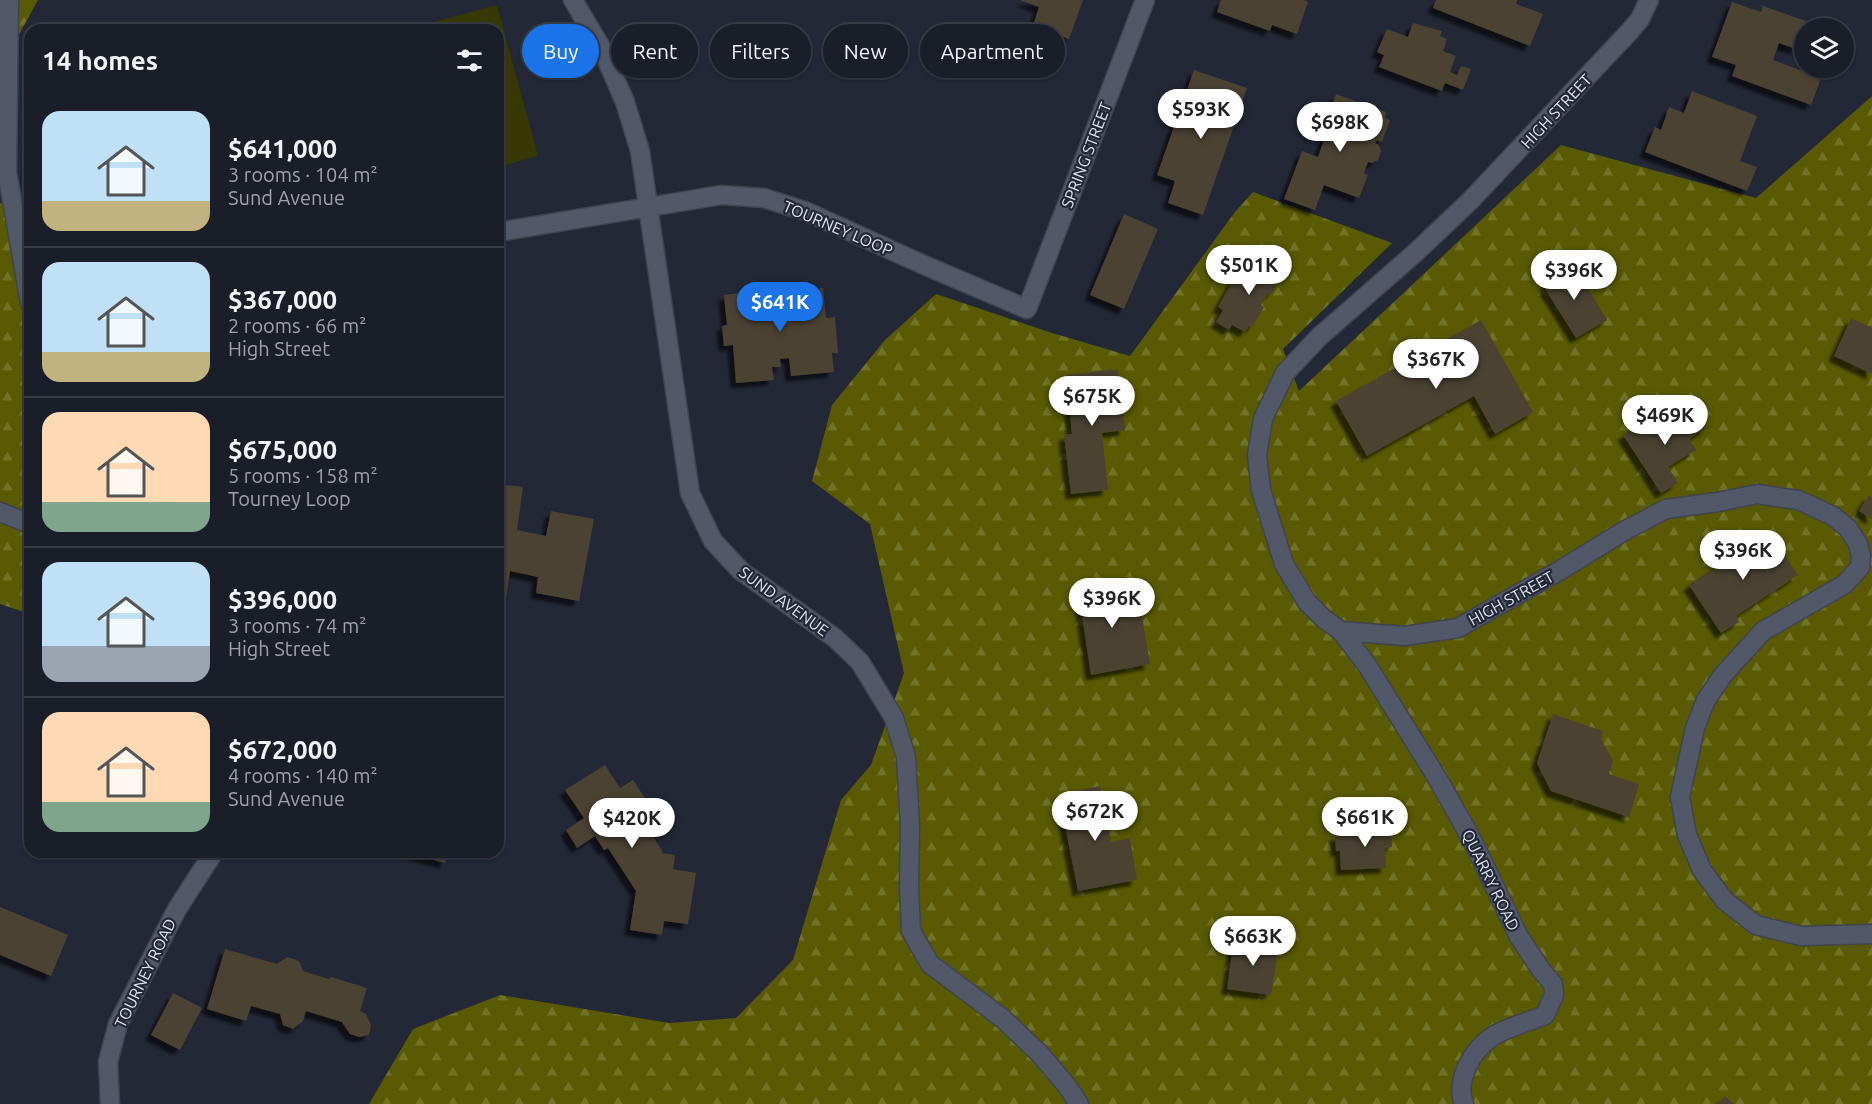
<!DOCTYPE html>
<html lang="en">
<head>
<meta charset="utf-8">
<style>
	:root { --surface:#1a1e28; --page:#272b34; --text:#f1f3f6; --muted:#9fa2a8; --line:#383c45; --accent:#1a73e8 }
	body { margin:0; font-family:Ubuntu,sans-serif; background:var(--page); color:var(--text); height:100vh; display:flex; flex-direction:column; font-size:22px; white-space:nowrap }
	* { box-sizing:border-box; margin:0 }
	p { font-size:20px; color:var(--muted) }
	.icon { flex:none; width:33px; height:33px; fill:none; stroke:currentColor; stroke-width:2; stroke-linecap:round; stroke-linejoin:round }
	.map { position:relative; flex:1; overflow:hidden }
	.drawer { position:absolute; left:24px; top:24px; width:480px; height:834px; display:flex; flex-direction:column; background:var(--surface); border-radius:18px; box-shadow:0 2px 4px #0004,0 0 0 2px var(--line) }
	.drawer>* { flex:none }
	.hud { position:absolute; left:522px; top:24px; width:570px; height:54px; display:flex; gap:12px }
	.fabs { position:absolute; left:1794px; top:18px; display:grid; gap:12px }
	.fabs a { display:grid; place-items:center; width:60px; height:60px; border-radius:50%; background:var(--surface); box-shadow:0 2px 4px #0004,0 0 0 2px var(--line); font-size:30px }
	.price { position:absolute; translate:-50% -51px; padding:0 14px; border-radius:21px; background:#fff; color:#222; font-size:20px; line-height:39px; filter:drop-shadow(0 2px 3px #0008) }
	.price::after { content:''; position:absolute; left:50%; top:36px; width:18px; height:14px; margin-left:-9px; background:inherit; clip-path:polygon(0 0,100% 0,50% 100%) }
	.price.on { background:var(--accent); color:#fff }
	ul { padding:0; list-style:none }
	li { display:flex; align-items:center; gap:18px; height:150px; padding:0 18px }
	li+li { border-top:2px solid var(--line) }
	li span { display:grid; place-items:center; flex:none; width:168px; height:120px; border-radius:18px; color:#555 }
	li>.icon { margin-inline-start:auto }
	span .icon { width:72px; height:72px; fill:#fffc; stroke-width:1 }
	li b { font-size:26px }
	h2 { display:flex; justify-content:space-between; align-items:center; height:72px; padding:0 18px; font-size:26px }
	.tag { padding:0 21px; border-radius:27px; background:var(--surface); box-shadow:0 2px 4px #0004,0 0 0 2px var(--line); font-size:21px; line-height:54px }
	.tag.on { background:var(--accent); color:#fff }
	.map>svg:first-child { display:block }
	.grass { fill:#373802 }
	.forest { fill:url(#forest-firs) }
	.building { fill:#4c4233; filter:url(#shadow) }
	.lines { fill:none; stroke-linecap:round; stroke-linejoin:round }
	.minor-casing { stroke:#3f444f; stroke-width:21 }
	.minor { stroke:#515868; stroke-width:18 }
	.labels { text-anchor:middle; dominant-baseline:central; stroke-width:4.5; stroke-linejoin:round; paint-order:stroke }
	.street-label { font-size:16px; fill:#dfe4ed; stroke:#222836 }
</style>
</head>
<body>
<div class="map">
<svg width="1872" height="1104" viewBox="0 0 1872 1104">
	<defs>
		<pattern id="forest-firs" width="22" height="20" patternUnits="userSpaceOnUse" patternTransform="scale(1.5)"><rect width="22" height="20" fill="#595a01"/><path d="M5 1l3.5 6h-7zM16 11l3.5 6h-7z" fill="#707226"/></pattern>
		<filter id="shadow"><feDropShadow dx="-5.5" dy="5.5" stdDeviation="1.5" flood-color="#0009"/></filter>
	</defs>
	<rect width="100%" height="100%" fill="#222836"/>
	<path class="grass" d="M497,5L538,156L498,167V30H420L419,26Z"/>
	<g class="forest">
		<path d="M0,0H38L17,38Z"/>
		<path d="M1872,96V1104H369L413,1029L500,995L669,1023L736,1018L793,960L841,800L871,765L904,673L870,524L812,481L832,405L885,340L936,294L1049,332L1130,356L1235,212L1253,192L1392,243L1283,349L1299,391L1561,145L1756,198Z"/>
		<path d="M0,203L30,212V614L0,604Z"/>
	</g>
	<g class="building">
		<path d="M1020,0H1083L1069,39L1033,26L1039,7Z"/>
		<path d="M1221,0H1304L1308,2L1297,34L1272,25L1270,31L1217,12Z"/>
		<path d="M1436,0H1517L1516,4L1543,14L1530,46L1433,8Z"/>
		<path d="M1732,2L1761,12L1763,6L1806,21L1796,49L1779,43L1773,60L1821,78L1811,105L1732,76L1736,65L1712,57Z"/>
		<path d="M1413,23L1442,31L1440,36L1447,39L1443,51L1456,56L1450,72L1457,75L1461,66L1471,69L1463,90L1445,83L1442,91L1379,67L1384,55L1377,52L1387,29L1408,37Z"/>
		<path d="M1194,70L1247,88L1203,215L1168,203L1175,181L1157,175Z"/>
		<path d="M1692,91L1757,116L1740,161L1757,167L1747,191L1645,152L1655,127L1661,130L1669,107L1684,113Z"/>
		<path d="M1336,94L1386,112L1385,118L1390,120L1382,142L1377,140L1375,143L1379,145L1381,151L1378,160L1372,163L1368,162L1364,173L1368,175L1359,198L1324,185L1315,210L1284,199L1302,151L1318,157L1328,128L1324,127Z"/>
		<path d="M1124,214L1158,229L1124,309L1090,295Z"/>
		<path d="M1262,256L1285,270L1271,294L1268,293L1261,305L1264,307L1252,327L1249,326L1245,332L1232,325L1229,330L1216,322L1223,310L1218,307L1237,273L1248,279Z"/>
		<path d="M1556,269H1577L1607,320L1576,338L1544,287Z"/>
		<path d="M787,283L788,292L823,288L826,318L835,317L838,353H832L834,372L791,376L789,358L780,359L781,367H772L774,380L736,383L733,345L724,346L722,326L727,325L724,295L757,291V301L769,299L767,284Z"/>
		<path d="M1851,318L1872,328V374L1834,356Z"/>
		<path d="M1481,320L1533,412L1495,434L1474,396L1367,456L1336,401Z"/>
		<path d="M1118,369L1125,430L1102,433L1108,490L1071,494L1064,435L1072,434L1066,375Z"/>
		<path d="M1693,407L1706,428L1689,439L1696,450L1668,467L1678,483L1661,493L1623,435L1643,423L1650,434Z"/>
		<path d="M498,484L523,487L517,530L546,536L551,511L594,519L579,601L536,593L538,577L510,571L506,598L498,597Z"/>
		<path d="M1869,495L1872,497V519L1859,511Z"/>
		<path d="M1769,532L1798,575L1736,616L1739,622L1721,633L1689,585Z"/>
		<path d="M1122,580L1127,612L1141,610L1150,664L1091,675L1078,588Z"/>
		<path d="M1553,714L1603,731L1601,739L1613,761L1609,774L1639,784L1629,817L1551,791L1537,763Z"/>
		<path d="M605,765L620,788L633,780L652,809L640,817L663,852L661,853L675,855L673,869L696,873L688,924L664,921L662,935L630,930L636,891L608,848L604,850L595,836L577,848L566,830L584,818L565,790Z"/>
		<path d="M1100,786L1111,842L1130,838L1137,880L1078,891L1059,795Z"/>
		<path d="M1377,821V827L1391,826L1392,847L1385,848L1386,868L1341,870L1340,851H1336L1335,835L1363,834V822Z"/>
		<path d="M403,852H448L445,863Z"/>
		<path d="M0,907L68,935L51,976L0,955Z"/>
		<path d="M1234,939L1279,945L1271,995L1227,989Z"/>
		<path d="M225,949L277,964L287,957L299,961L303,971L329,979L331,977L367,988L360,1011L366,1014L371,1025L369,1035L359,1037L350,1034L342,1022L306,1011L303,1021L293,1029L283,1025L280,1014L251,1006L246,1021L207,1009Z"/>
		<path d="M173,993L202,1008L180,1050L151,1035Z"/>
		<path d="M1725,1096L1734,1104H1717Z"/>
	</g>
	<g class="lines">
		<g class="minor-casing">
			<g id="minor">
				<path d="M9,0L7,172L30,303"/>
				<path d="M573,0L602,49L625,102L640,151L690,493L713,541L741,571L835,638L860,662L894,718L906,757L910,826L909,886L911,931L930,964L1002,1018L1040,1054L1067,1086L1079,1104"/>
				<path d="M1649,0L1640,19L1630,31L1470,201L1415,253L1319,337L1285,373L1263,419L1257,455L1261,490L1284,564L1307,602L1324,619L1341,631L1405,636L1458,628L1559,571L1624,531L1666,509L1718,502L1757,494L1798,500L1833,516L1848,528L1858,544L1861,556L1860,567L1845,584L1763,631L1723,675L1706,700L1695,728L1680,797L1687,835L1702,870L1725,901L1756,925L1801,936L1872,934"/>
				<path d="M498,232L721,195L764,198L805,211L924,265L1027,309L1145,0"/>
				<path d="M0,512L30,524"/>
				<path d="M1341,631L1367,665L1439,781L1472,840L1518,935L1541,970L1553,984L1554,995L1545,1015C1529,1022 1508,1027 1493,1036C1472,1050 1455,1080 1464,1104"/>
				<path d="M110,1104L108,1062L118,1024L177,909L214,852"/>
			</g>
		</g>
		<use href="#minor" class="minor"/>
	</g>
	<g class="labels">
		<g class="street-label">
			<text transform="translate(1556 111) rotate(-47)">HIGH STREET</text>
			<text transform="translate(1086 155) rotate(-69)">SPRING STREET</text>
			<text transform="translate(838 228) rotate(23)">TOURNEY LOOP</text>
			<text transform="translate(1511 598) rotate(-29)">HIGH STREET</text>
			<text transform="translate(784 601) rotate(36)">SUND AVENUE</text>
			<text transform="translate(1491 880) rotate(64)">QUARRY ROAD</text>
			<text transform="translate(145 973) rotate(-64)">TOURNEY ROAD</text>
		</g>
	</g>
</svg>
<div class="fabs">
<a><svg class="icon" aria-label="layers" viewBox="0 0 24 24"><path d="M12 4l9 5-9 5-9-5zM3 14l9 5 9-5"/></svg></a>
</div>
<b class="price" style="left:1201px;top:140px">$593K</b>
<b class="price" style="left:1340px;top:153px">$698K</b>
<b class="price" style="left:1249px;top:296px">$501K</b>
<b class="price" style="left:1574px;top:301px">$396K</b>
<b class="price on" style="left:780px;top:333px">$641K</b>
<b class="price" style="left:1436px;top:390px">$367K</b>
<b class="price" style="left:1092px;top:427px">$675K</b>
<b class="price" style="left:1665px;top:446px">$469K</b>
<b class="price" style="left:1743px;top:581px">$396K</b>
<b class="price" style="left:1112px;top:629px">$396K</b>
<b class="price" style="left:1095px;top:842px">$672K</b>
<b class="price" style="left:1365px;top:848px">$661K</b>
<b class="price" style="left:632px;top:849px">$420K</b>
<b class="price" style="left:1253px;top:967px">$663K</b>
<div class="hud">
<a class="tag on">Buy</a>
<a class="tag">Rent</a>
<a class="tag">Filters</a>
<a class="tag">New</a>
<a class="tag">Apartment</a>
</div>
<section class="drawer">
<h2>14 homes<svg class="icon" aria-label="filters" viewBox="0 0 24 24"><path d="M4 7h16M4 17h16"/><circle cx="9" cy="7" r="2"/><circle cx="15" cy="17" r="2"/></svg></h2>
<ul>
<li><span style="background:linear-gradient(#bfe0f5 75%,#c2b280 0)"><svg class="icon" aria-label="home" viewBox="0 0 24 24"><path d="M3 11l9-7 9 7M6 9v11h12V9"/></svg></span><div><b>$641,000</b><p>3 rooms · 104 m²</p><p>Sund Avenue</p></div></li>
<li><span style="background:linear-gradient(#bfe0f5 75%,#c2b280 0)"><svg class="icon" aria-label="home" viewBox="0 0 24 24"><path d="M3 11l9-7 9 7M6 9v11h12V9"/></svg></span><div><b>$367,000</b><p>2 rooms · 66 m²</p><p>High Street</p></div></li>
<li><span style="background:linear-gradient(#ffd9b3 75%,#7fa58c 0)"><svg class="icon" aria-label="home" viewBox="0 0 24 24"><path d="M3 11l9-7 9 7M6 9v11h12V9"/></svg></span><div><b>$675,000</b><p>5 rooms · 158 m²</p><p>Tourney Loop</p></div></li>
<li><span style="background:linear-gradient(#bfe0f5 70%,#9aa5b1 0)"><svg class="icon" aria-label="home" viewBox="0 0 24 24"><path d="M3 11l9-7 9 7M6 9v11h12V9"/></svg></span><div><b>$396,000</b><p>3 rooms · 74 m²</p><p>High Street</p></div></li>
<li><span style="background:linear-gradient(#ffd9b3 75%,#7fa58c 0)"><svg class="icon" aria-label="home" viewBox="0 0 24 24"><path d="M3 11l9-7 9 7M6 9v11h12V9"/></svg></span><div><b>$672,000</b><p>4 rooms · 140 m²</p><p>Sund Avenue</p></div></li>
</ul>
</section>
</div>
</body>
</html>
